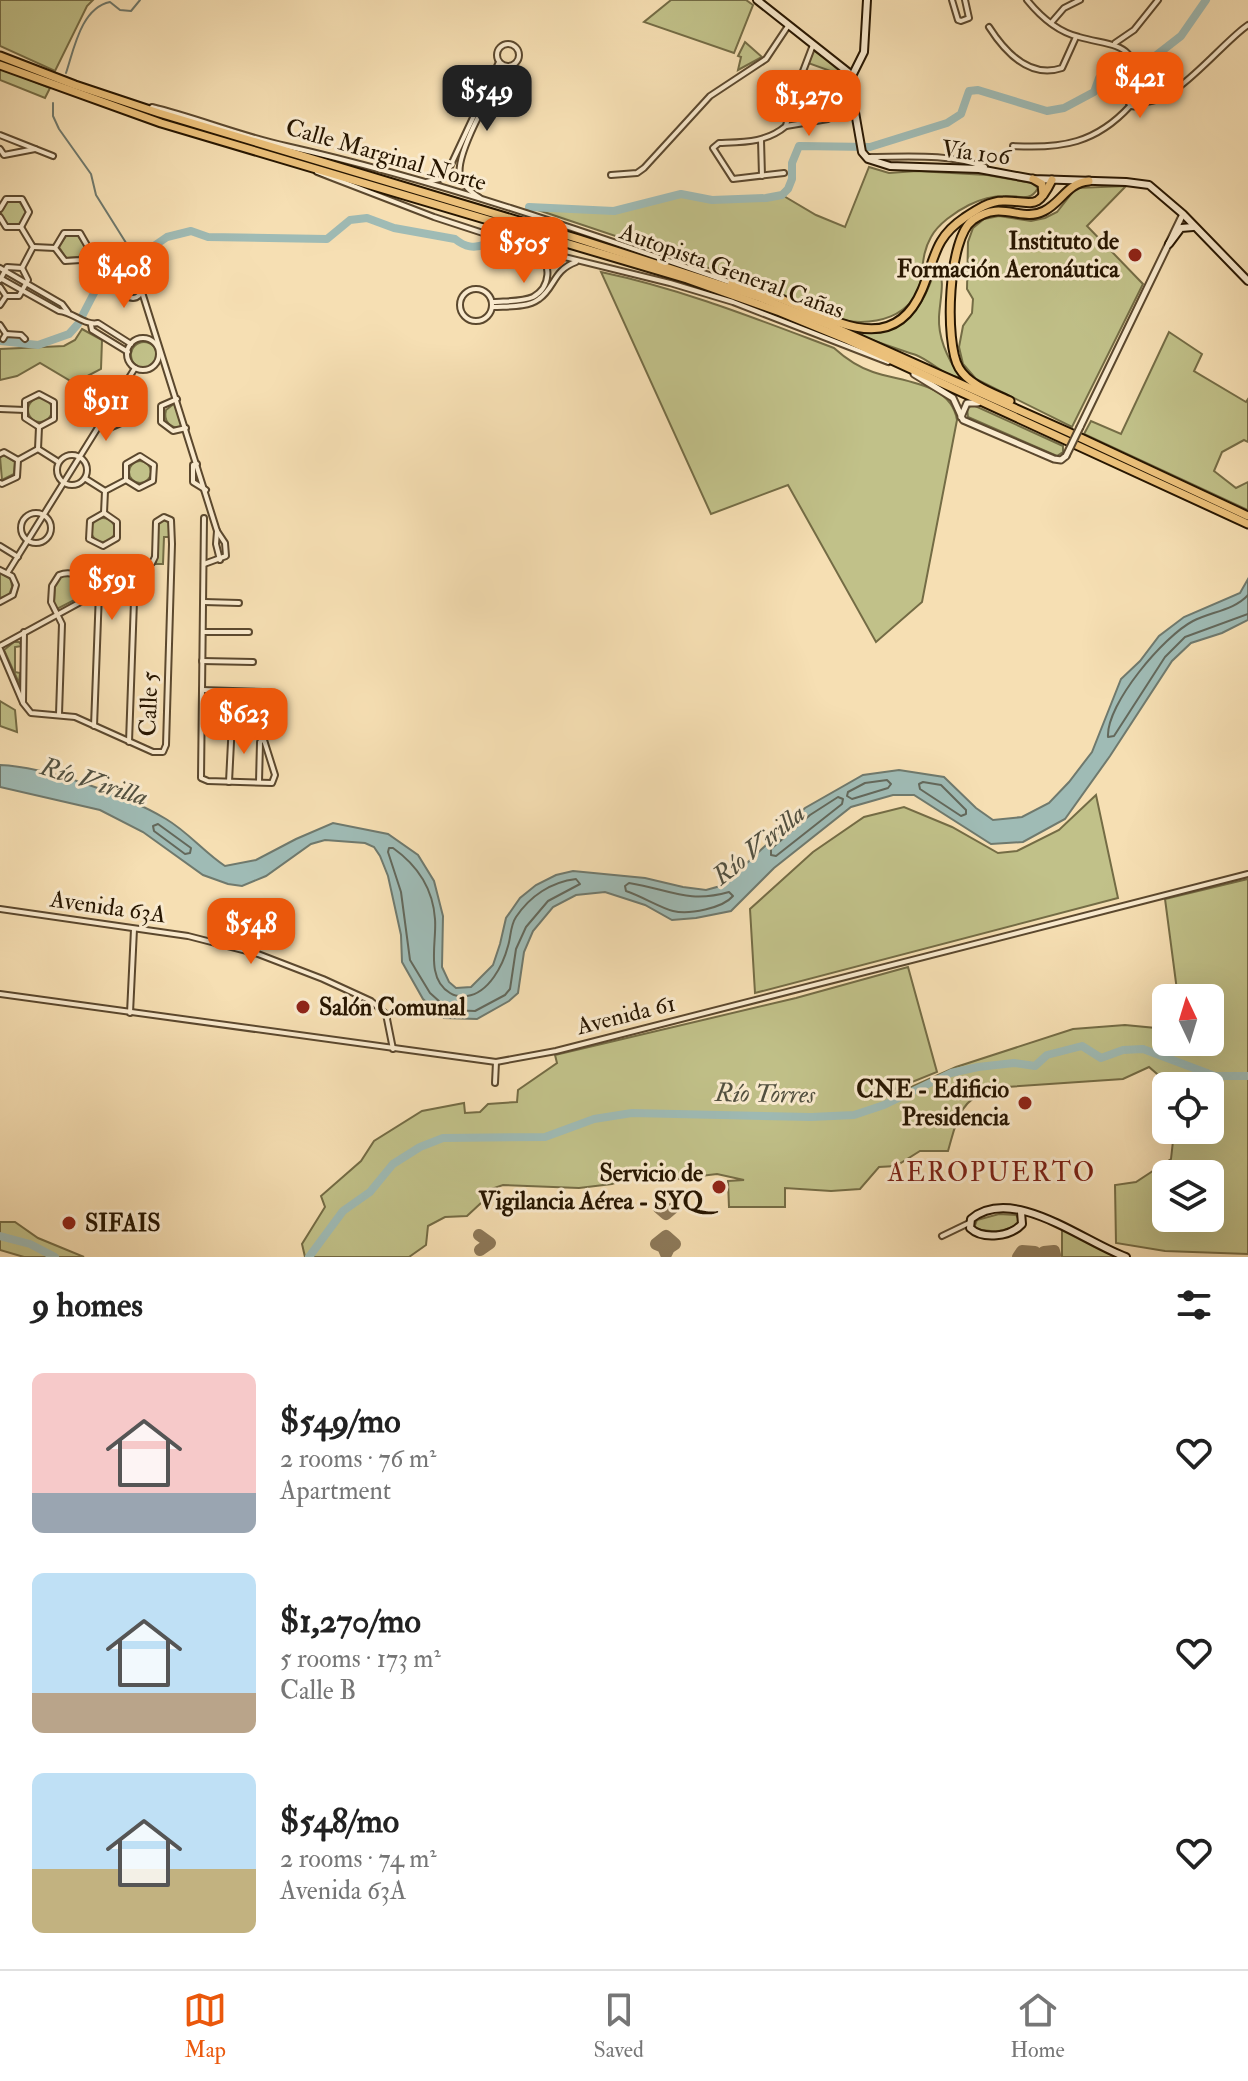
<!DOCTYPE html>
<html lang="en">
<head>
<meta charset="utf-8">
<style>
	:root { --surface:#fff; --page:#f6f6f6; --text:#222; --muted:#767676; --line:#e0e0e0; --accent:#ea580c }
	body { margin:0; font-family:"IM FELL Double Pica",serif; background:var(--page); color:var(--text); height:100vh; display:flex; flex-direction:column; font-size:30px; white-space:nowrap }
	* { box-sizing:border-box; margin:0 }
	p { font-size:26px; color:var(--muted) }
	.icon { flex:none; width:44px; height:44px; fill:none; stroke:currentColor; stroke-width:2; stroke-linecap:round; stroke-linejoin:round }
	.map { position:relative; height:1257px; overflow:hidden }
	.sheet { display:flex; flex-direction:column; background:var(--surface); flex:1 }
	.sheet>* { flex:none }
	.needle { width:52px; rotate:356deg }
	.fabs { position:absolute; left:1152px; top:984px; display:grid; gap:16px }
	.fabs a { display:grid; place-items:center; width:72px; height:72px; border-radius:12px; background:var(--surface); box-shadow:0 8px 32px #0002; font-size:40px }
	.price { position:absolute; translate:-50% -68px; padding:0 18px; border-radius:16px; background:var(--accent); color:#fff; font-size:26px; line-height:52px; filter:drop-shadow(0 2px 4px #0008) }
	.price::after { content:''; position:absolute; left:50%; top:48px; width:24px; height:18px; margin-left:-12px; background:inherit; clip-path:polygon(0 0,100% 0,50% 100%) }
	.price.on { background:#222; color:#fff }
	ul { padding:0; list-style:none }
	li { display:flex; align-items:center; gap:24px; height:200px; padding:0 32px }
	li span { display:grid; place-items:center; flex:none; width:224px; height:160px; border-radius:12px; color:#555 }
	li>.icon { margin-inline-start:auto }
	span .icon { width:96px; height:96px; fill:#fffc; stroke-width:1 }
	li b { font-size:34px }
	h2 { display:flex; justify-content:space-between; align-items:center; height:96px; padding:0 32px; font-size:34px }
	.tab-bar { display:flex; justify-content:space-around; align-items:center; height:112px; border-top:2px solid var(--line); background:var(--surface); font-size:22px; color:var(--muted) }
	.tab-bar a { display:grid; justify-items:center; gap:4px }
	.tab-bar .on { color:var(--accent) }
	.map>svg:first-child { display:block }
	.green { fill:#c1c189; stroke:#746c45; stroke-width:2; fill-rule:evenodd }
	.water { fill:#9fbbb5; stroke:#6f796d; stroke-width:2 }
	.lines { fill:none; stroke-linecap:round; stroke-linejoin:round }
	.shore { stroke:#63685b; stroke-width:2 }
	.stream { stroke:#6f796d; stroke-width:2 }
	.river { stroke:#9fbbb5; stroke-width:8 }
	.taxiway { stroke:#8e7a5a; stroke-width:12 }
	.minor-casing { stroke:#5b482e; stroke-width:8 }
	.tertiary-casing { stroke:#5b482e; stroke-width:9 }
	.secondary-casing { stroke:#271601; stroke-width:10 }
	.trunk-casing { stroke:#271601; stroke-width:11 }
	.minor { stroke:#f9eace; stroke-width:4 }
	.tertiary { stroke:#f9eace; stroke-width:5 }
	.secondary { stroke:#f9eace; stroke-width:6 }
	.trunk { stroke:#ebc07a; stroke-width:7 }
	.tertiary-bridge-casing { stroke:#5b482e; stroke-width:9; stroke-linecap:butt }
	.tertiary-bridge { stroke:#f9eace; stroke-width:5 }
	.poi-dot { fill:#8f2418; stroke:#f9eace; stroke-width:3 }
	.labels { text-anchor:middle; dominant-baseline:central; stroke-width:6; stroke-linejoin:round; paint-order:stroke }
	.street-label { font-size:24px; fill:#271601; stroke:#f9eace }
	.poi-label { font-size:24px; font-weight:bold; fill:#271601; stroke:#f9eace; text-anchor:end }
	.water-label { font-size:26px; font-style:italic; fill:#515040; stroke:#f9eace }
	.neighbourhood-label { font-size:26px; letter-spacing:2px; fill:#7a1f14; stroke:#f9eace }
</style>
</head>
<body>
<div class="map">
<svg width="1248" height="1257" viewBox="0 0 1248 1257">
	<rect width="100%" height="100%" fill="#f6dfb3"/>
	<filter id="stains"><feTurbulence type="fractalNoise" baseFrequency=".0025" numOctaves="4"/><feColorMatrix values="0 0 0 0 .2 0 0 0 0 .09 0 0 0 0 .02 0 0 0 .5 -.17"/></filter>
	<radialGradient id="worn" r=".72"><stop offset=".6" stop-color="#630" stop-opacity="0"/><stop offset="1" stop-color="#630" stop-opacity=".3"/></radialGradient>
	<g class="green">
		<path d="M0,0H93L87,6L55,71L0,46Z"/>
		<path d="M671,0H746L753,5L734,53L644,22Z"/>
		<path d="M745,42L762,57L738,70L741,57L738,56Z"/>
		<path d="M813,50L846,73L847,77L808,63Z"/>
		<path d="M0,68L50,88L45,98L0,80Z"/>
		<path d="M869,167L889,173L917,171L987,175L1032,183L1038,188C1030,203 1018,195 1005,196C993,196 979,200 969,205C955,212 938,224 931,237C923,251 923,264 921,279C914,318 874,326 841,320L696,263L529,207L614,211L681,194L712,200L766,198L782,195L816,215L845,227Z"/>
		<path d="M1126,186L1087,226L1143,284L1072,427L976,379L963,364L959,347L963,326L972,313L973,299L967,289L968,242L973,228L984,219L999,216L1031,221L1045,218L1057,212L1076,188Z"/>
		<path d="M19,201L27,213L20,225L7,224L0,213L7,202Z"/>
		<path d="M66,236H78L85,246L80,257L66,258L59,247Z"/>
		<path d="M939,265C945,283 940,299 939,317C938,339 949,361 961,378C943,376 933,362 916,355C895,348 875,342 855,333C885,334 911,324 925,295C930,285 933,274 939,265Z"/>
		<path d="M601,272C682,289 757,319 834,348C845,358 858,367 873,372C902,382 951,382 957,420L922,602L876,642L788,485L711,514Z"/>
		<path d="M82,329L102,340L101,369L74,383L40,363L17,376L0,380V349L64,346L75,340Z"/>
		<path d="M1169,332L1202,354L1194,371L1246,402L1248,399V442L1244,440L1222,452L1214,471L1236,488L1248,482V510L1084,434L1091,421L1121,434Z"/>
		<circle cx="144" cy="355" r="13"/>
		<circle cx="40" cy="410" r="12"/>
		<path d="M175,403L182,427C170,429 163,421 166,410Z"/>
		<path d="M973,405L1063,446V452L1057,456L968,417L967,408Z"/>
		<path d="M4,455L15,462L14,474L2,480L0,457Z"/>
		<circle cx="140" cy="472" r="11"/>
		<circle cx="103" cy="530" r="12"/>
		<path d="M162,519L169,522V537H164L163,564H156L158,523Z"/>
		<path d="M0,573L11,579L12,587L9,595L0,598Z"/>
		<path d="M63,574L73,575L91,588L90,592L57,609L54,604L55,582Z"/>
		<path d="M14,642H19L22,646L15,647V672L20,673L19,683L4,650Z"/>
		<path d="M0,701L15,710L17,732L0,726Z"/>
		<path d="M1096,795L1118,898L755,993L750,909L813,852L864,817L904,807L952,827L998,853L1017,851L1059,830Z"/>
		<path d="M1248,879V1254L1165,1251L1116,1243L1115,1185L1136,1182L1171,1159L1173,1141L1185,1130H1210V1086H1171L1149,1067L1123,1079L991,1088C958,1102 957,1120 948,1151H920L896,1166L879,1167L860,1189L831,1191L785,1188V1207H729L728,1181L744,1180L717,1174L676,1179L664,1173L623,1175V1180L612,1184L579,1188L503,1185L491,1189L482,1202L467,1216L445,1217L428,1226L426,1245L409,1257H305L302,1244L325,1207L321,1196L361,1161L374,1141L422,1111L464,1103L465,1113L480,1112L488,1104L517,1102L518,1090L557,1063L555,1055L796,998L908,967L937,1072L870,1099L898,1093L956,1067L1073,1029L1125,1025L1166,1029V1042H1180L1183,1049V1042H1210V998H1178L1165,899ZM1166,1174H1210V1218H1166Z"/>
		<path d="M999,1214L1016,1215L1020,1221C1009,1233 989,1233 974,1228L977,1220Z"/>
		<path d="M0,1222H15L38,1238L84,1257H24L0,1250Z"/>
		<path d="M1062,1229L1116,1257H1062Z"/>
	</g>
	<path class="water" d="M1248,579V620L1222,633L1191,643L1172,661L1110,756L1065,819L1023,842L991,844L914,795H893L851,807L774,868L731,911L696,918L672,920L645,905L605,892L576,895L553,907L533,931L524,952L518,993L509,1001L477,1019L444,1018L423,999L402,962L401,935L388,876L380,856L374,847L365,843L325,840L311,844L266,876L242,886L228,884L203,875L143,832L100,810L0,787V765C46,767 126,795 166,819C188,832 204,852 225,866L256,860L296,839L333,823L388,834L418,855L434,881L443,916L442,967L449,982L456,988L471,987L493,965L500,944L506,918L520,898L536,885L556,875L573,871L645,878L683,887L706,890L724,885L805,808L863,775L899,770L944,777L976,808L993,820L1022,817L1049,803L1069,782L1092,752L1121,679L1140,661L1159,636L1184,617L1240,593Z"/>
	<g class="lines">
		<g class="shore">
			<path d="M1248,595C1235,610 1210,612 1193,621C1164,636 1106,704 1108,737L1114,736L1165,657L1185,637L1248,614"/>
			<path d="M887,780L891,784L888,788L852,799L847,796L848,792L865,783Z"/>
			<path d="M923,782L941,785L966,810V814L961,816L920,789L919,784Z"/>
			<path d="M838,797L843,799L842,804L776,856L771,855V849L810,815Z"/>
			<path d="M158,824L191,848L190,853L185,854L154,831L153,826Z"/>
			<path d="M389,848H393C417,865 433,889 435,919C437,942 425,978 450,993C456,997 460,996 467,996C489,993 503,965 508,946C511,937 510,926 516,917C530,896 551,882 576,879L580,884L548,901L526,927L516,949L510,989L505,995L475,1011L449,1010L430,993L410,960L401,892L388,852Z"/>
			<path d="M629,883C669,889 687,904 729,892L733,896C723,908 689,915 673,911C661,908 641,896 626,891L625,886Z"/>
		</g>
		<g class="stream">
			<path d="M66,73C74,49 81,8 110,2L120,10L131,11L140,0"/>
			<path d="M53,103V116L59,129L91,174L96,195L133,254"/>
		</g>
		<g class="river">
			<path d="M529,207L614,211L681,194L712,200L766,198L782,195L788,189L792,179V163L799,146L870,147L947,123L961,114L969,91L978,90L1047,111L1064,108L1094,92L1099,78L1154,57L1181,36L1206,0"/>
			<path d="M0,341L38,345L69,334L78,324L107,268L114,262L151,248L167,237L191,231L208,237L327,239L350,220L367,218L394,228L455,239C465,247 474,249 486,244"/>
			<path d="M0,1236L30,1244L55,1257"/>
			<path d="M309,1257L343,1211L370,1192L393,1164L420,1147L443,1138L545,1137L594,1119L632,1113L811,1117L854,1115L884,1105L951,1073L978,1067L1014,1063L1035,1066L1047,1055L1082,1046L1101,1058L1123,1050L1143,1049L1215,1076H1248"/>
		</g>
		<g class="taxiway">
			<path d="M659,1208L666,1214L673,1208"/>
			<path d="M479,1235L490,1243L480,1250"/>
			<path d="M666,1236L675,1244L669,1248L666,1254L663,1247L656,1244Z"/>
			<path d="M1039,1256L1044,1252L1054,1251L1055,1255L1053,1257"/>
			<path d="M1018,1257L1022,1251L1035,1252L1039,1257"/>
		</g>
		<g class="minor-casing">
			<g id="minor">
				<path d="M952,0L958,20L961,21L969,18L965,0"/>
				<path d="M1027,0C1040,16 1058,32 1079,37C1119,48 1140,41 1134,96"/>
				<path d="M1051,23L1064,8L1080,0"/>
				<path d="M989,27C1005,52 1029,79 1062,68L1076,37"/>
				<path d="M1115,43L1134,30L1158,0"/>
				<circle cx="508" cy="55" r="11"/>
				<circle cx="1134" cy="101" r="5.5"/>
				<path d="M1140,101C1171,110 1222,42 1248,25"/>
				<path d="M152,107C197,118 240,136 286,146C437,180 586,232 732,283"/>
				<path d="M790,108L850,91"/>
				<path d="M786,126L828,119"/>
				<path d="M0,135L53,156"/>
				<path d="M761,140L762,176"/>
				<path d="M1013,146C1062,149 1096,143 1130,106"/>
				<path d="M0,149L4,155L35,149"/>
				<path d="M867,157C908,157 946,153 985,167"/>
				<path d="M317,172L434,217L532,249L670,283L733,302L888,362"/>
				<path d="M784,173L733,179L713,148L719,143C743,142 766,143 786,126L792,100L813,45"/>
				<path d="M611,175L637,173L644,168L710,96L766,59L788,26"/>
				<path d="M426,182L440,179L449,169L499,62"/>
				<path d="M480,198C471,192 463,186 460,175C455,153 494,88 505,66"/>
				<path d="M0,209L6,199H22L29,212L21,227"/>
				<path d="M0,217L6,227H21"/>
				<path d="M21,227L33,247L22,268"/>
				<path d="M64,233H80L88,247L81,260L65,261L55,248Z"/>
				<path d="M34,247L55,248"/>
				<path d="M0,268L62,304L68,312"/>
				<path d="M0,278L59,311C73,312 85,326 98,323L131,344"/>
				<path d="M0,280L7,267L22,268L28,280L19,296H6L0,287"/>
				<circle cx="133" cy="290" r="8"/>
				<path d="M111,286L126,295"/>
				<circle cx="476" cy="305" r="16"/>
				<path d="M141,289L217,531L225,543L226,556L204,564"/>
				<path d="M493,302C505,301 522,302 533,297C551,287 552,263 537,252"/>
				<path d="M0,305L6,296"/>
				<path d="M493,307C507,306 527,308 539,299C555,288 553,270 576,262"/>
				<path d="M0,325L6,334"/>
				<path d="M91,325L92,330L128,352"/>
				<circle cx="143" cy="354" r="16"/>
				<path d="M3,339L6,334L21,335L25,339"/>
				<path d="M39,394L54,402V419L39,427L25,418V401Z"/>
				<path d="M108,397L122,405L121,423L107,429L93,420V404Z"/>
				<path d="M177,399L161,406V422L173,431L186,428"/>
				<path d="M0,409L25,410"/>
				<path d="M39,427L38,449L57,461"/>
				<path d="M0,454L4,452L18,460L17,477L2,484L0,483"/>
				<circle cx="72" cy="470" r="15"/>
				<path d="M140,456L154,465L153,481L139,488L126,480V464Z"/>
				<path d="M18,460L38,449"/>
				<path d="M197,464L193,465V482L206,490"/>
				<path d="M86,479L105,491L104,513"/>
				<path d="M105,491L126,480"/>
				<path d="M104,513L117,522V538L103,546L89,539L90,521Z"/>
				<circle cx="36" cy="528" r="15"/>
				<path d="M204,518L201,778L208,781L272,783L275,775L264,740"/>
				<path d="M217,531L216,544L220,560"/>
				<path d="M0,546L18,557"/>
				<path d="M0,570L12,576L16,585L13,595L0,602"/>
				<path d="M8,572L135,368"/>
				<path d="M204,602L239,603"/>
				<path d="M203,632H249"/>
				<path d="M0,646L152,563L155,557L156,522L164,517L171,520L172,544L166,745L163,752H153L75,717L31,713L23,703L0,649"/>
				<path d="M202,661L253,662"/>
				<path d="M202,690L263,692"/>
				<path d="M23,702L24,632"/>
				<path d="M59,714L62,624L51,602L52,586L59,575C74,569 89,580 99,592L94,726"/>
				<path d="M202,722H232"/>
				<path d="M129,742L135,572"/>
				<path d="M229,782L232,722L259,723L262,739"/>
				<path d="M259,782L260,742L263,739"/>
				<path d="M0,909L188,936L258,954L323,979L371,1001L386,1014L393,1049"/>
				<path d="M0,994L496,1062L556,1051L1248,874"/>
				<path d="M130,1013L134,929"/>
				<path d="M495,1083L496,1062"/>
				<path d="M942,1236L969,1223"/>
			</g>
		</g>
		<g class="tertiary-casing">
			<g id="tertiary">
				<path d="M914,374L953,398L963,420L1054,459L1061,460L1066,456"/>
				<path d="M961,417L967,403H978"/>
				<path d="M1080,427L1183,214"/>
			</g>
		</g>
		<g class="secondary-casing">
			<g id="secondary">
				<path d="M757,0L848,72L862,152L868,159L890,166L979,169L1033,179L1126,182L1149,185L1183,214L1248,281"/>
				<path d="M851,78L864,52L867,0"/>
				<path d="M1169,244L1181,228L1193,227"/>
				<path d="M1021,1212L1022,1224C1010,1237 983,1240 970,1228L971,1219C1013,1184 1085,1243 1126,1257"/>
			</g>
		</g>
		<g class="trunk-casing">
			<g id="trunk">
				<path d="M0,56L75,85L159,113L579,239L761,298L831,326L1068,432L1248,516"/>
				<path d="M0,65L161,123L687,279L780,312L848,340L1248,524"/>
				<path d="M1033,179L1042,184L1043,195"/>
				<path d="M732,283C754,289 775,296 796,305C841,324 895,354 922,290C935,259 934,238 964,218C976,210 989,201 1003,201C1032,200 1036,213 1052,180"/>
				<path d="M1010,401C993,393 969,385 959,368C944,342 948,237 973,220C1002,199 1021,223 1044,211C1062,202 1067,183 1089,181"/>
			</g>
		</g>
		<use href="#minor" class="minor"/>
		<use href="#tertiary" class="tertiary"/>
		<use href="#secondary" class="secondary"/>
		<use href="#trunk" class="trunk"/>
		<g class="tertiary-bridge-casing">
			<path id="tertiary-bridge" d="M1066,456L1080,427"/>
		</g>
		<use href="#tertiary-bridge" class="tertiary-bridge"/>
	</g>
	<g class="poi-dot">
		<circle cx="1135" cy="255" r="8"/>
		<circle cx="303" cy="1007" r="8"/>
		<circle cx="1025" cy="1103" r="8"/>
		<circle cx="719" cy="1187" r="8"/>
		<circle cx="69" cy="1223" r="8"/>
	</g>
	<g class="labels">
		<g class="street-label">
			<text transform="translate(976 153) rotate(7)">Vía 106</text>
			<text transform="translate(386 155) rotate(16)">Calle Marginal Norte</text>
			<text transform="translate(732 271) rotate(20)">Autopista General Cañas</text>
			<text transform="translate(149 704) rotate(-88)">Calle 5</text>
			<text transform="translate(108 907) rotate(8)">Avenida 63A</text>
			<text transform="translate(626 1015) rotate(-14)">Avenida 61</text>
		</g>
		<g class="poi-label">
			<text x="1119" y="241">Instituto de<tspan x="1119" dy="28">Formación Aeronáutica</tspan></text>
			<text x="319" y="1007" text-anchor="start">Salón Comunal</text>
			<text x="1009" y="1089">CNE - Edificio<tspan x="1009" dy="28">Presidencia</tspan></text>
			<text x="703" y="1173">Servicio de<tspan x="703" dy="28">Vigilancia Aérea - SYQ</tspan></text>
			<text x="85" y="1223" text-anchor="start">SIFAIS</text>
		</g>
		<g class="water-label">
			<text transform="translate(94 782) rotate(17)">Río Virilla</text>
			<text transform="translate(759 845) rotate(-39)">Río Virilla</text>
			<text transform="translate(765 1094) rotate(1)">Río Torres</text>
		</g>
		<g class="neighbourhood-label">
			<text x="992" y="1173">AEROPUERTO</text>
		</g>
	</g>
	<rect width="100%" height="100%" filter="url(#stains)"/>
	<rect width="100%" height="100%" fill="url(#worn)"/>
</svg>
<div class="fabs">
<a><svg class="needle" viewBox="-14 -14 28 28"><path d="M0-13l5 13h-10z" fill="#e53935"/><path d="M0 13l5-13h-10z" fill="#767676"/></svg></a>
<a><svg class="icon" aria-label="locate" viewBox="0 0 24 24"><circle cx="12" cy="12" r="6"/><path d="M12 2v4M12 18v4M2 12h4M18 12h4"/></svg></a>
<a><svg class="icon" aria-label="layers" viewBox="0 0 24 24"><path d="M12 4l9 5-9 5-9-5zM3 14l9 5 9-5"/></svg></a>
</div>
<b class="price" style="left:1140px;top:120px">$421</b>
<b class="price on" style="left:487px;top:133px">$549</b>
<b class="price" style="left:809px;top:138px">$1,270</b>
<b class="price" style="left:524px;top:285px">$505</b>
<b class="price" style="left:124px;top:310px">$408</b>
<b class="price" style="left:106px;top:443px">$911</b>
<b class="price" style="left:112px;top:622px">$591</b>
<b class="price" style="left:244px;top:756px">$623</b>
<b class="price" style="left:251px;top:966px">$548</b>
</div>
<section class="sheet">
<h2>9 homes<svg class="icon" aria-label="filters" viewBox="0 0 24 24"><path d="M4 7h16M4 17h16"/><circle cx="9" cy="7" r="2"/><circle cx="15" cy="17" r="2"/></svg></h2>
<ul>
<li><span style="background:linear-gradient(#f6c9c9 75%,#9aa5b1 0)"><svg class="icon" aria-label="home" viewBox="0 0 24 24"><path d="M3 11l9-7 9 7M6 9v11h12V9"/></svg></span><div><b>$549/mo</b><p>2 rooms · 76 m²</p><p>Apartment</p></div><svg class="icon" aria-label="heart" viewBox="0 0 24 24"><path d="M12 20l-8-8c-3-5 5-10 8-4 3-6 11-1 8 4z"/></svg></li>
<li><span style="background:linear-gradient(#bfe0f5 75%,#b9a48a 0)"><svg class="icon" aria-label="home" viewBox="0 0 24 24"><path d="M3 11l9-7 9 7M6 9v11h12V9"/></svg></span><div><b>$1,270/mo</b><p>5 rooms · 173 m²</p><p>Calle B</p></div><svg class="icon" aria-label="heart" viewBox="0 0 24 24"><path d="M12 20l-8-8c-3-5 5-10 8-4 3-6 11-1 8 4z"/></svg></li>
<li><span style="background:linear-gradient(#bfe0f5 60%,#c2b280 0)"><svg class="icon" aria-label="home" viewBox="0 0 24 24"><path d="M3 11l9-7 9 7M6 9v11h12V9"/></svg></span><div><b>$548/mo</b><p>2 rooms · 74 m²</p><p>Avenida 63A</p></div><svg class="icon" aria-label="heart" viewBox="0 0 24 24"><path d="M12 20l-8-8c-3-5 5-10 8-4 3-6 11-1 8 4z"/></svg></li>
</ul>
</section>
<nav class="tab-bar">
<a class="on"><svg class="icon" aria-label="map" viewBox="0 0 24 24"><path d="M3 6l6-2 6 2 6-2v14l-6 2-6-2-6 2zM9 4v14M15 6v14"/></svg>Map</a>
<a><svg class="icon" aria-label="saved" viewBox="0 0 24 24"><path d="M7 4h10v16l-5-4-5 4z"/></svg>Saved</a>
<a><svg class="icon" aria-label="home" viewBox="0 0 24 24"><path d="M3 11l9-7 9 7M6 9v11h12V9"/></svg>Home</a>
</nav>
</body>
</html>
